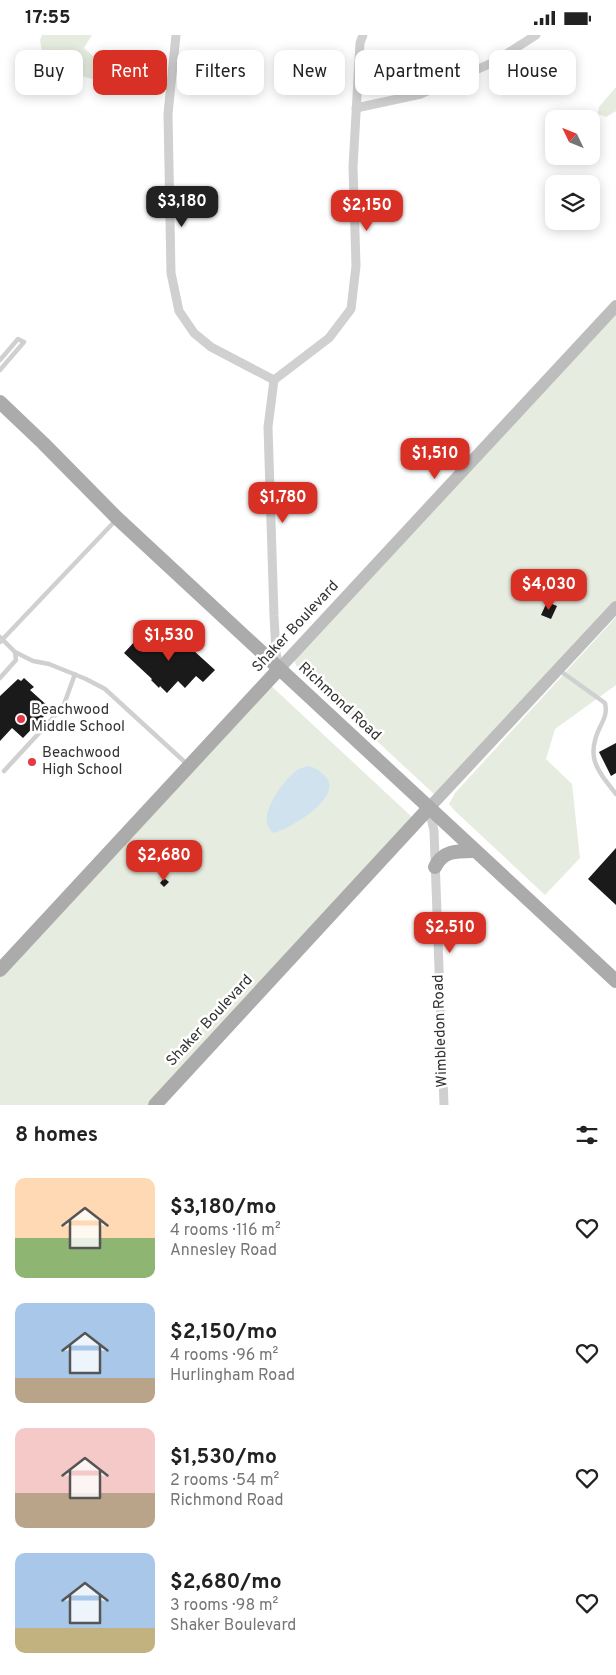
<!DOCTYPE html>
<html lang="en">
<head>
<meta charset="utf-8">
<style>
	:root { --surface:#fff; --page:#f2f2f2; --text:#222; --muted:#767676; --accent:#d93025 }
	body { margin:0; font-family:Overpass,sans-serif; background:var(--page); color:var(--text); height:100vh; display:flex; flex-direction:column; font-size:19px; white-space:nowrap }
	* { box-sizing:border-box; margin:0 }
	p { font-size:16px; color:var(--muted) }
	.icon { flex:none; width:28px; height:28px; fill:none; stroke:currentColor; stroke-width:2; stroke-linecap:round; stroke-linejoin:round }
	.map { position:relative; height:1070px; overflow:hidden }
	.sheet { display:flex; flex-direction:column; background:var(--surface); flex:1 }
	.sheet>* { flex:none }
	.top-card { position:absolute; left:15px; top:15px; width:586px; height:45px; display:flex; gap:10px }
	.needle { width:32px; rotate:313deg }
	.buttons { position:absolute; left:545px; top:75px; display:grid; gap:10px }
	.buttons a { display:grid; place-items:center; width:55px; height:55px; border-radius:10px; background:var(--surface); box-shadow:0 2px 12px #0003; font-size:25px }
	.price { position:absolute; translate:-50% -42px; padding:0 11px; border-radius:10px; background:var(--accent); color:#fff; font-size:16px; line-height:32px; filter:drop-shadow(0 1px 2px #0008) }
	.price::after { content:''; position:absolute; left:50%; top:30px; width:15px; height:11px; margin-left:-8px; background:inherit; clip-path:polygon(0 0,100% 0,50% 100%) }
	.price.selected { background:#222; color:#fff }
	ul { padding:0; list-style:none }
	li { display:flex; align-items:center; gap:15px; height:125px; padding:0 15px }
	li span { display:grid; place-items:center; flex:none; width:140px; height:100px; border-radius:10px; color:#555 }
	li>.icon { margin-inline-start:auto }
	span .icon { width:60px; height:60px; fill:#fffc; stroke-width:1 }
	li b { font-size:21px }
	h2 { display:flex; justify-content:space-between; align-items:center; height:60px; padding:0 15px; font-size:21px }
	.chip { padding:0 18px; border-radius:10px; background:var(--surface); box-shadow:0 2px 12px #0003; font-size:18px; line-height:45px }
	.chip.selected { background:var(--accent); color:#fff }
	.status { display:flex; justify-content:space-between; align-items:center; height:35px; padding:0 25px; background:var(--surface); direction:ltr }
	.status svg { height:14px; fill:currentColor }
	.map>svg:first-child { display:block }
	.green { fill:#e6ecdf }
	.water { fill:#cfe2ee }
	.building { fill:#1a1a1a }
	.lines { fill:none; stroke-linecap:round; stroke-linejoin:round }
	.lane { stroke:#d0d0d0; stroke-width:4.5 }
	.street { stroke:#d0d0d0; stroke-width:9 }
	.secondary { stroke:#bdbdbd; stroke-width:12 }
	.primary { stroke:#ababab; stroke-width:14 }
	.poi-dot { fill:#e63946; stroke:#fff; stroke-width:2 }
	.labels { text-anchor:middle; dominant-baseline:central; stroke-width:5; stroke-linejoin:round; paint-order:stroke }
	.street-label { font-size:15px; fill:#333; stroke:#fff }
	.poi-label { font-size:15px; fill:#333; stroke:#fff; text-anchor:start }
</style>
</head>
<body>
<div class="status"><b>17:55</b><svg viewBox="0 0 49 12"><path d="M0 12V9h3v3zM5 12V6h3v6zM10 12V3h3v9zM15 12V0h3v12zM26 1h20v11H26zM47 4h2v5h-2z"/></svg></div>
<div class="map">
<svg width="616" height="1070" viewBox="0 0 616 1070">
	<rect width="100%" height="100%" fill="#fff"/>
	<g class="green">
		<path d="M42,0H92L84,13L95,23L113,33L116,38L114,40L106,39L93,44L54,35L44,27L40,5Z"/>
		<path d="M616,52V76L606,82L598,79L599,72Z"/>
		<path d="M616,278V568L434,759L297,632L294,625Z"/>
		<path d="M616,582V650L555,694L546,724L572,749L580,823L545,860L455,776L449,769L455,758Z"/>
		<path d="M267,647L414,784L155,1070H0V935Z"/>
	</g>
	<path class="water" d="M308,731C316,733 319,735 325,741C345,761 292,793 274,798C253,786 283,745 297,735C300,733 305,732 308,731Z"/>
	<g class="building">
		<circle cx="571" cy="550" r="12"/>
		<path d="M547,567L557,571L551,584L541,580Z"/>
		<path d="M171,595L215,635L203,647L196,641L185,653L178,646L167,658L160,651L159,653L151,645L152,644L124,618L136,605L143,612L154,600L161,606Z"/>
		<path d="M24,643L34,652L30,655L51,674L23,703L12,693L0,706V661L18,644L21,646Z"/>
		<path d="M616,708V738L611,741L599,717Z"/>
		<path d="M616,813V870L588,844Z"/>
		<path d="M164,843L169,847L164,852L160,848Z"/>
	</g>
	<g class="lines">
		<g class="lane">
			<path d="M0,325L18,304L24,307L0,335"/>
			<path d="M0,602L15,617L33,626L49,629L86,644L105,654L188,730"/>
			<path d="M0,607L116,485"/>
			<path d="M559,635L605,668C607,677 605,682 601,690C585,721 596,734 616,759"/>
			<path d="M0,643L16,625L15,617"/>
			<path d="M4,736L63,672L75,639"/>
		</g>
		<g class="street">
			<path d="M176,0L168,79L171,238L179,276L194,298L211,312L274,345"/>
			<path d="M356,73L421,59L494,27L536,0"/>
			<path d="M279,633L276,618L274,581L268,392L274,345L329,303L351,274L356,231L353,132L360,8L363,0"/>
			<path d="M429,773L434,796L444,1070"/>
		</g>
		<g class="secondary">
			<path d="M279,634L616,271"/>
			<path d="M429,773L616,572"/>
		</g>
		<g class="primary">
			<path d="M0,367L43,408L117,483L616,946"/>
			<path d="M435,832C443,815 458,816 475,816"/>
			<path d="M0,935L279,634"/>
			<path d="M155,1070L429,773"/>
		</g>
	</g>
	<g class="poi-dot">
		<circle cx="21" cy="684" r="5"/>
		<circle cx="32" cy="727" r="5"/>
	</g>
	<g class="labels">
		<g class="street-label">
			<text transform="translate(296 592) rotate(-47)">Shaker Boulevard</text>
			<text transform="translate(339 667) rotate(43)">Richmond Road</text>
			<text transform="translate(210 986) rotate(-47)">Shaker Boulevard</text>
			<text transform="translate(441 996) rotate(-92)">Wimbledon Road</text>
		</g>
		<g class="poi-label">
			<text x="31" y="675">Beachwood<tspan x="31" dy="17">Middle School</tspan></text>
			<text x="42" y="718">Beachwood<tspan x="42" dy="17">High School</tspan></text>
		</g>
	</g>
</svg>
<div class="buttons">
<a><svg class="needle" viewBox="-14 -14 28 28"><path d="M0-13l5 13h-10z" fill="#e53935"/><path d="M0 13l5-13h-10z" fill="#767676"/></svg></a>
<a><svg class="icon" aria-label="layers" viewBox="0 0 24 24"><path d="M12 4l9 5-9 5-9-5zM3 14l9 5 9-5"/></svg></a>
</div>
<b class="price selected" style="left:182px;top:193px">$3,180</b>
<b class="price" style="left:367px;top:197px">$2,150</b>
<b class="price" style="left:435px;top:445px">$1,510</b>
<b class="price" style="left:283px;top:489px">$1,780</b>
<b class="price" style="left:549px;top:576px">$4,030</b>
<b class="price" style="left:169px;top:627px">$1,530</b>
<b class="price" style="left:164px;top:847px">$2,680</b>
<b class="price" style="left:450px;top:919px">$2,510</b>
<div class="top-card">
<a class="chip">Buy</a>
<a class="chip selected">Rent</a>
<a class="chip">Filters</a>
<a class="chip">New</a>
<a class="chip">Apartment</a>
<a class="chip">House</a>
</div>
</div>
<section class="sheet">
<h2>8 homes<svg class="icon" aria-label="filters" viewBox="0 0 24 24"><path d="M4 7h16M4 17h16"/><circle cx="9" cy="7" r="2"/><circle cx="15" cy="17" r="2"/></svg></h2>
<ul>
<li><span style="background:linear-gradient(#ffd9b3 60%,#8fb573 0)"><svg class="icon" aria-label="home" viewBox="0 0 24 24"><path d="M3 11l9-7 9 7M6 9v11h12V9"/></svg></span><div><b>$3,180/mo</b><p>4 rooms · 116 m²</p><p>Annesley Road</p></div><svg class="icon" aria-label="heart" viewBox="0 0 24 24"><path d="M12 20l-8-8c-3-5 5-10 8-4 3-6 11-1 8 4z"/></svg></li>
<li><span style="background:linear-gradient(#a9c7e8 75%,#b9a48a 0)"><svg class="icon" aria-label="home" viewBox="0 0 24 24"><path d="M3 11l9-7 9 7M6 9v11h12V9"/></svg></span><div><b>$2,150/mo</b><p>4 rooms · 96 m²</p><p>Hurlingham Road</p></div><svg class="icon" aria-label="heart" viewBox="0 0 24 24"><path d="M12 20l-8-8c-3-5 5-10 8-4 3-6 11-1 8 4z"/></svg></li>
<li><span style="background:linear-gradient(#f6c9c9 65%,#b9a48a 0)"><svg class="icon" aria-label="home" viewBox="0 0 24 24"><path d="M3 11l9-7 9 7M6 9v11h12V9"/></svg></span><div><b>$1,530/mo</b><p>2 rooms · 54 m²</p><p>Richmond Road</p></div><svg class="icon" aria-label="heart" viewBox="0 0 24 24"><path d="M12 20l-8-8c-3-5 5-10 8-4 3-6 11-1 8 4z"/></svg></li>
<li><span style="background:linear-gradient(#a9c7e8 75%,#c2b280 0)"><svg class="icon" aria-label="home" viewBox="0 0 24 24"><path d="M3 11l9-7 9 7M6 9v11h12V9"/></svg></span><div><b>$2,680/mo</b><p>3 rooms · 98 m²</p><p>Shaker Boulevard</p></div><svg class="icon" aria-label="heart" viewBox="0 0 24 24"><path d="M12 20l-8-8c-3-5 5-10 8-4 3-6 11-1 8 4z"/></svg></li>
</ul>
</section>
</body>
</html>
